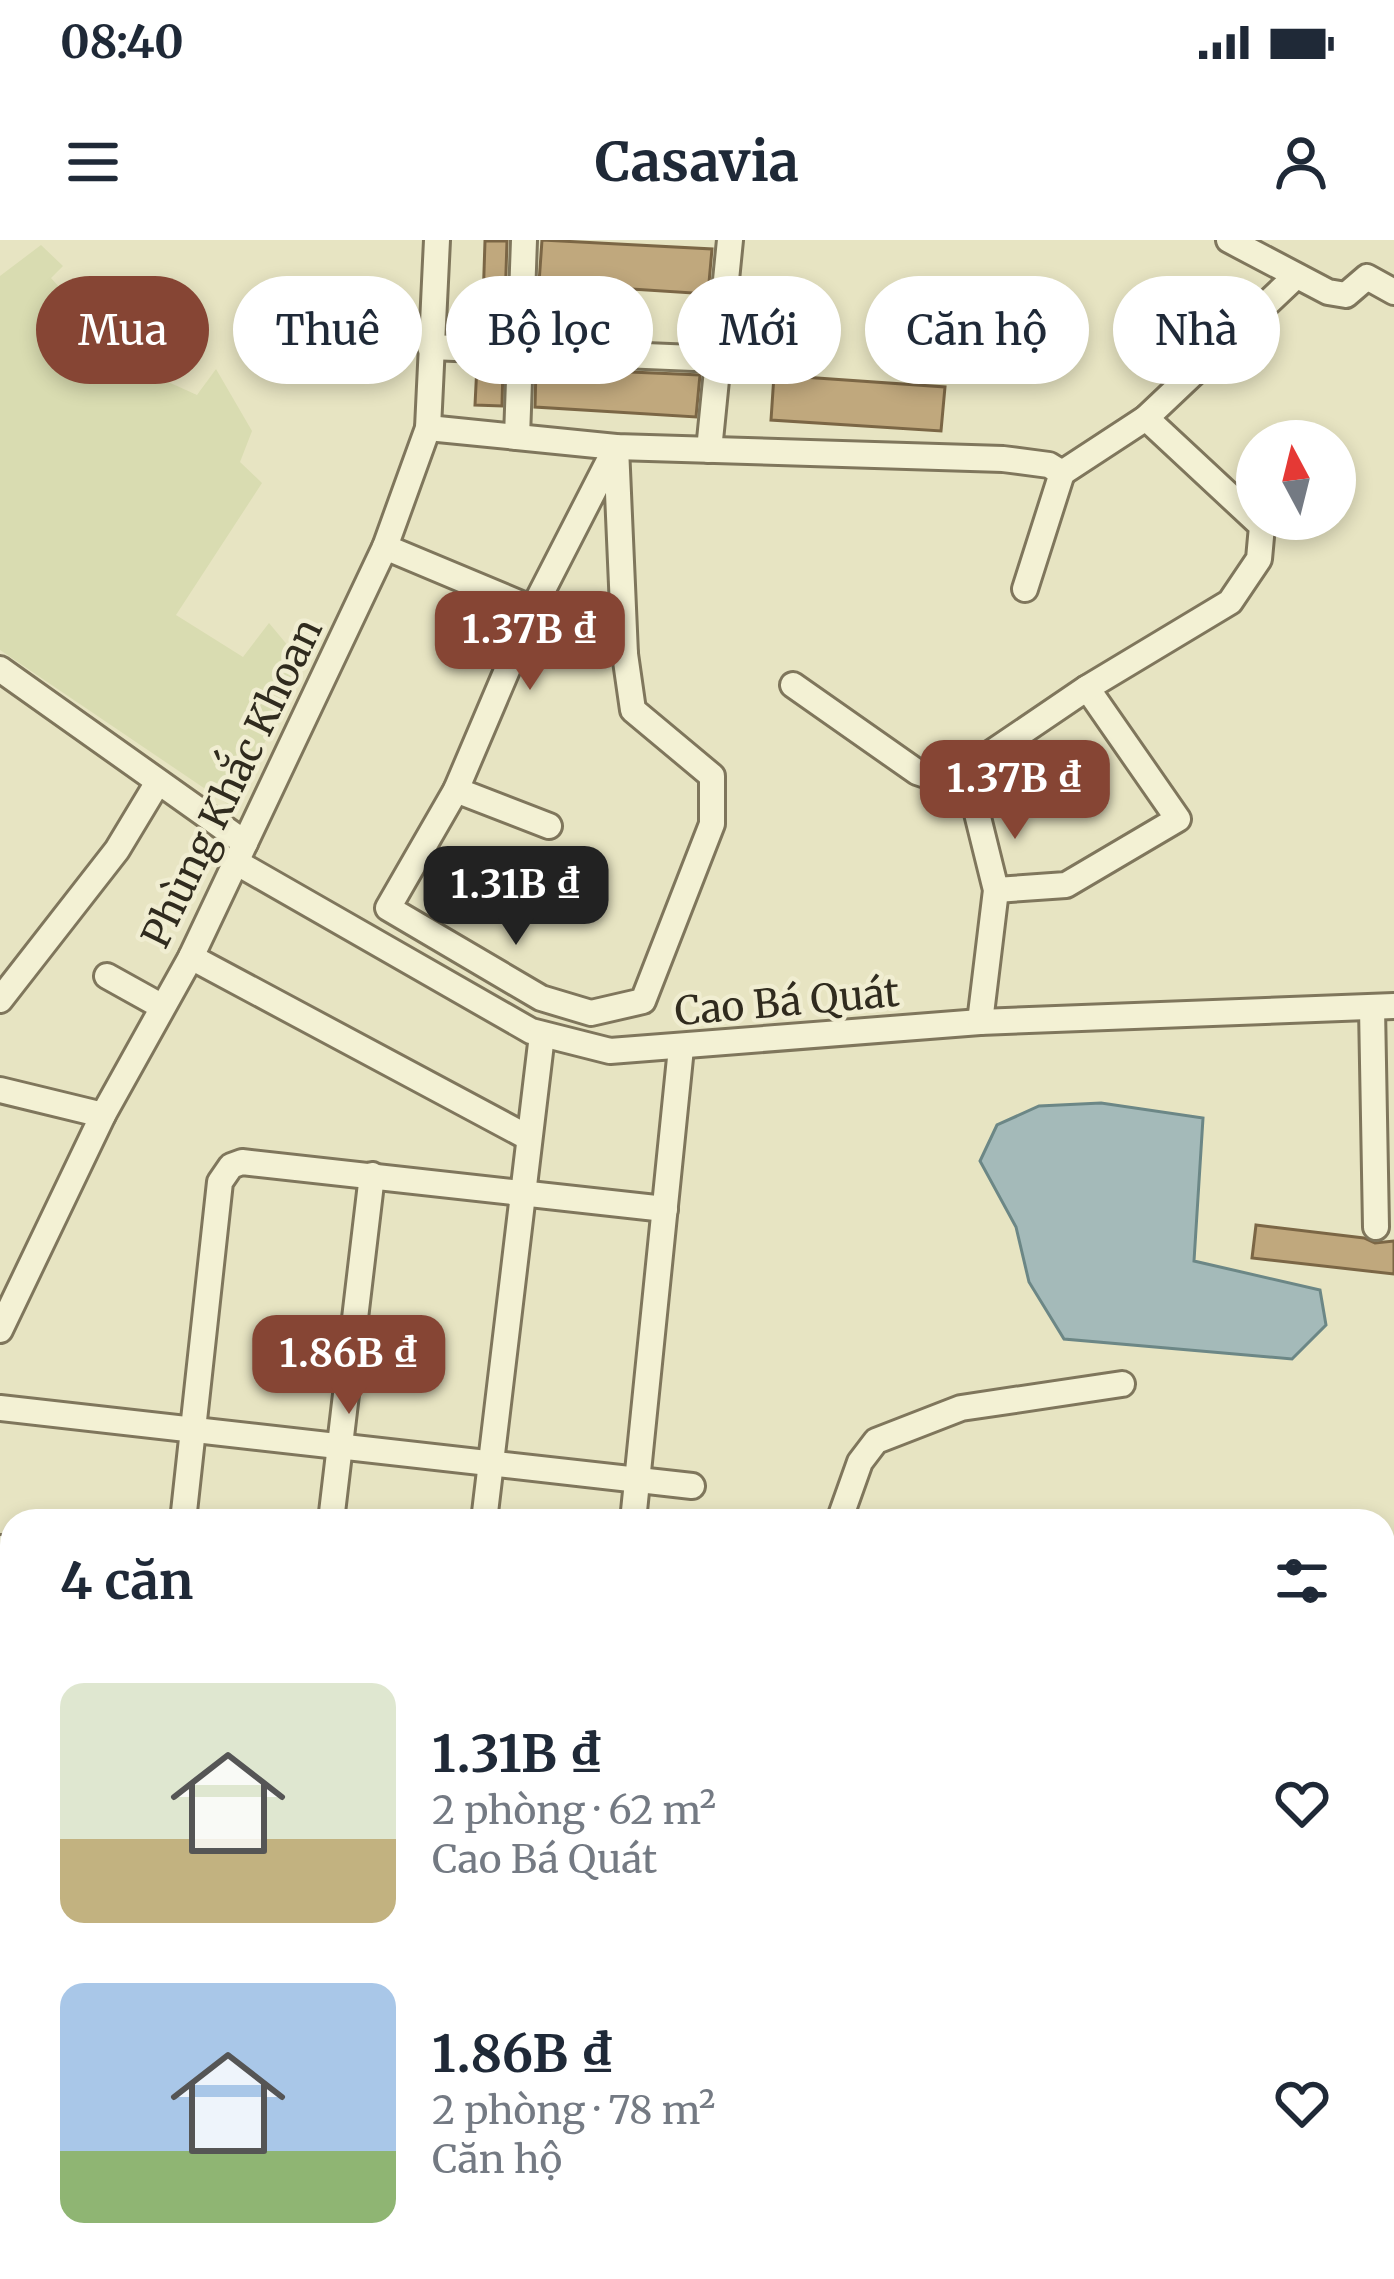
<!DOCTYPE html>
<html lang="vi">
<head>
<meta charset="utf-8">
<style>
	:root { --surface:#fff; --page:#f6f6f7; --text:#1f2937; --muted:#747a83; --accent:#864534 }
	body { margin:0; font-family:Merriweather,serif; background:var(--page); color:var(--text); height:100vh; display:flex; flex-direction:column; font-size:45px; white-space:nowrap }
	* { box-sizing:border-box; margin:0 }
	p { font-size:39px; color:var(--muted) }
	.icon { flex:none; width:66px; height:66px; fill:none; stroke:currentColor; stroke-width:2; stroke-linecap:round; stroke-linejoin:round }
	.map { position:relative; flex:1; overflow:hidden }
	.sheet { position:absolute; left:0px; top:1269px; width:1395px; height:771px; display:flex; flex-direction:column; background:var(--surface); border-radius:36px 36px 0 0; box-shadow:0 6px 18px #0003 }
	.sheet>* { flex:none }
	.hud { position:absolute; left:36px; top:36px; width:1323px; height:108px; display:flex; gap:24px }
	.needle { width:78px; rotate:353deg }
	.fabs { position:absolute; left:1236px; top:180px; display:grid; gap:24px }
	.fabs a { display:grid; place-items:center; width:120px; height:120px; border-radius:50%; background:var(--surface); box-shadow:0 6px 18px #0003; font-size:60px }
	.price { position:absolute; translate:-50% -102px; padding:0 27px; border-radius:24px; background:var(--accent); color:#fff; font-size:39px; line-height:78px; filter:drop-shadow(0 3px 6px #0008) }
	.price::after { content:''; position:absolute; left:50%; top:72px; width:36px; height:27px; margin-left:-18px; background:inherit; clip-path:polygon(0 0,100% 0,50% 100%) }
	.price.on { background:#222; color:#fff }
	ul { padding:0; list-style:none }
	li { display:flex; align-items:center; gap:36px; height:300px; padding:0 60px }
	li span { display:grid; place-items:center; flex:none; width:336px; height:240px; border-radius:24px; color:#555 }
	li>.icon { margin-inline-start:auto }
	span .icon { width:144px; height:144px; fill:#fffc; stroke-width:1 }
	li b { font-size:51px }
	h2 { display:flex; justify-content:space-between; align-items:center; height:144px; padding:0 60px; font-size:51px }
	.tag { padding:0 42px; border-radius:54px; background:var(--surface); box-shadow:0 6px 18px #0003; font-size:42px; line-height:108px }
	.tag.on { background:var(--accent); color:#fff }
	.status { display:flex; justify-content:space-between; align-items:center; height:84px; padding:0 60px; background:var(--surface); direction:ltr }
	.status svg { height:33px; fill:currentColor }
	header { display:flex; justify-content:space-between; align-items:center; height:156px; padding:0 60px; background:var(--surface); font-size:54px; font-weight:700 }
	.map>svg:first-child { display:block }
	.farmland { fill:#d9dcb1 }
	.water { fill:#a4bab9; stroke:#6c8786; stroke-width:3 }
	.building { fill:#c0a87d; stroke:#7b6645; stroke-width:3 }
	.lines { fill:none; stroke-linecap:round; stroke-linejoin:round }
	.minor-casing { stroke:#7f765c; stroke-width:30 }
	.minor { stroke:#f3f1d4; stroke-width:24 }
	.labels { text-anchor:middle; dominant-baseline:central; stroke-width:9; stroke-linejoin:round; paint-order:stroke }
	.street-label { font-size:39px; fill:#302b1e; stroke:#f0edd1 }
</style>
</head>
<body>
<div class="status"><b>08:40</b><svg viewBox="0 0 49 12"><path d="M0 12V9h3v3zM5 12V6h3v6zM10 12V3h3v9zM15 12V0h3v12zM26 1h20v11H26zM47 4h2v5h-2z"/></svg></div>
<header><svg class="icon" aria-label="menu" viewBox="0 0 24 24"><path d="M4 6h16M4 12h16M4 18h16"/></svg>Casavia<svg class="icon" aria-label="person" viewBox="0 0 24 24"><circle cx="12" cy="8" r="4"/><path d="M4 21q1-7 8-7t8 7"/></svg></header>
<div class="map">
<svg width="1394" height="2039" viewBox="0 0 1394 2039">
	<rect width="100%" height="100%" fill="#e7e4c2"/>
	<g class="farmland">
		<path d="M41,5L63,26L51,38L78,68L101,86L189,82L182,117L166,141L197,155L216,129L252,191L240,222L262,243L176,375L243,417L269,383L304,425L232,567L0,410V36Z"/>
		<path d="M529,2028H1307L1308,2039H527Z"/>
	</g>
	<path class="water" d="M1101,863L1203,878L1194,1021L1320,1050L1326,1085L1292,1119L1064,1099L1029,1042L1016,987L980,921L997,885L1039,866Z"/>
	<g class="building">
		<path d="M542,0L712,9L708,54L539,43Z"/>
		<path d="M485,1H507L504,94L482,93Z"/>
		<path d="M477,125L503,127L502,166L475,165Z"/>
		<path d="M536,128L700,135L696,177L535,167Z"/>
		<path d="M774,135L945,147L941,191L771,180Z"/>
		<path d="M1256,985L1364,998L1375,1003L1394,1001V1034L1252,1018Z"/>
	</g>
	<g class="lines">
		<g class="minor-casing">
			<g id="minor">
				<path d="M1229,0L1328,52L1346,55L1367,37L1394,52"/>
				<path d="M430,107L718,119"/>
				<path d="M428,188L616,207L1003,219L1049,225L1062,233L1146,178L1296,36"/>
				<path d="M517,197L524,0"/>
				<path d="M616,207L625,414L633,470L712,536V584L643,761L591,773L541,758L388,668L456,550L533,369Z"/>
				<path d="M709,210L730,0"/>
				<path d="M385,307L533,369L625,414"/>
				<path d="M1025,349L1062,233"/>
				<path d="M0,429L245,603"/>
				<path d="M793,445L917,532L941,540L969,541"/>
				<path d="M456,550L549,586"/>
				<path d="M234,621L531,791L610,811L980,782L1394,766"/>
				<path d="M996,650L1066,645L1178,579L1087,448"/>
				<path d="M191,717L529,898"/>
				<path d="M107,736L161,766"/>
				<path d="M0,760L117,610L158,542"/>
				<path d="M1372,768L1376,987"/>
				<path d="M980,782L996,650L969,541L975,524L1087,448L1230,362L1259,319L1262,286L1146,178"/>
				<path d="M0,850L103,875"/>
				<path d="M0,1090L103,875L191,717L385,307L428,188L437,0"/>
				<path d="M0,1168L692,1246"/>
				<path d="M183,1281L220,942L231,926L242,922L665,969"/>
				<path d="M331,1281L372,935"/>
				<path d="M484,1281L542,795"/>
				<path d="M633,1281L681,808"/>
				<path d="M839,1281L860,1222L876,1201L961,1168L1122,1144"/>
				<path d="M0,1308L12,1313"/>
				<path d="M0,1506L12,1492"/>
				<path d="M1383,1512L1394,1509"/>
				<path d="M1383,1623L1392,1654L1383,1655"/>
				<path d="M0,1699L12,1685"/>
				<path d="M0,1803L12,1790"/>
				<path d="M0,1838L12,1849"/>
				<path d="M0,1957L12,1944"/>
				<path d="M218,2028L232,2039"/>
				<path d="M299,2028L312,2039"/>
				<path d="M376,2028L390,2039"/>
				<path d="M536,2028L542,2039"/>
				<path d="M105,2039L116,2028"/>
				<path d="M271,2039L280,2028"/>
			</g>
		</g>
		<use href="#minor" class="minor"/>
	</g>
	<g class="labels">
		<g class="street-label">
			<text transform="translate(232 543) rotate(-64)">Phùng Khắc Khoan</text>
			<text transform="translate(787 762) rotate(-5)">Cao Bá Quát</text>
		</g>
	</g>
</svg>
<div class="fabs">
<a><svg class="needle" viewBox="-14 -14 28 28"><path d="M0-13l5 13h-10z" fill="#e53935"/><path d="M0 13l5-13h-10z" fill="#747a83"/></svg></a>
</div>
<b class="price" style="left:530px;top:453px">1.37B ₫</b>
<b class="price" style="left:1015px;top:602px">1.37B ₫</b>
<b class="price on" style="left:516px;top:708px">1.31B ₫</b>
<b class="price" style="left:349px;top:1177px">1.86B ₫</b>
<div class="hud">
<a class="tag on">Mua</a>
<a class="tag">Thuê</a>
<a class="tag">Bộ lọc</a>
<a class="tag">Mới</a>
<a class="tag">Căn hộ</a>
<a class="tag">Nhà</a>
</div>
<section class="sheet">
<h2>4 căn<svg class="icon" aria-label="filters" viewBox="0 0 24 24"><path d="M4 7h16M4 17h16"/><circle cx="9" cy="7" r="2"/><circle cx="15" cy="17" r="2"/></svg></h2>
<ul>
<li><span style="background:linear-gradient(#dfe7d0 65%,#c2b280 0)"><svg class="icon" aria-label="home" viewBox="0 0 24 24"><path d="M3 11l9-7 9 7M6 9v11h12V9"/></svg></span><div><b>1.31B ₫</b><p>2 phòng · 62 m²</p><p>Cao Bá Quát</p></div><svg class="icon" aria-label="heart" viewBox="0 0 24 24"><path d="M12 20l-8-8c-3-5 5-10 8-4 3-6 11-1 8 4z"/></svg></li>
<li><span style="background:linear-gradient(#a9c7e8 70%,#8fb573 0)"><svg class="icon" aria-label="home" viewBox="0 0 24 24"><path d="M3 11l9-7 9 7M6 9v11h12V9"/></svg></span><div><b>1.86B ₫</b><p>2 phòng · 78 m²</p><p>Căn hộ</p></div><svg class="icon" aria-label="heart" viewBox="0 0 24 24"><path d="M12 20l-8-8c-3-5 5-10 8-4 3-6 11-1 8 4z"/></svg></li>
</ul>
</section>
</div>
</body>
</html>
